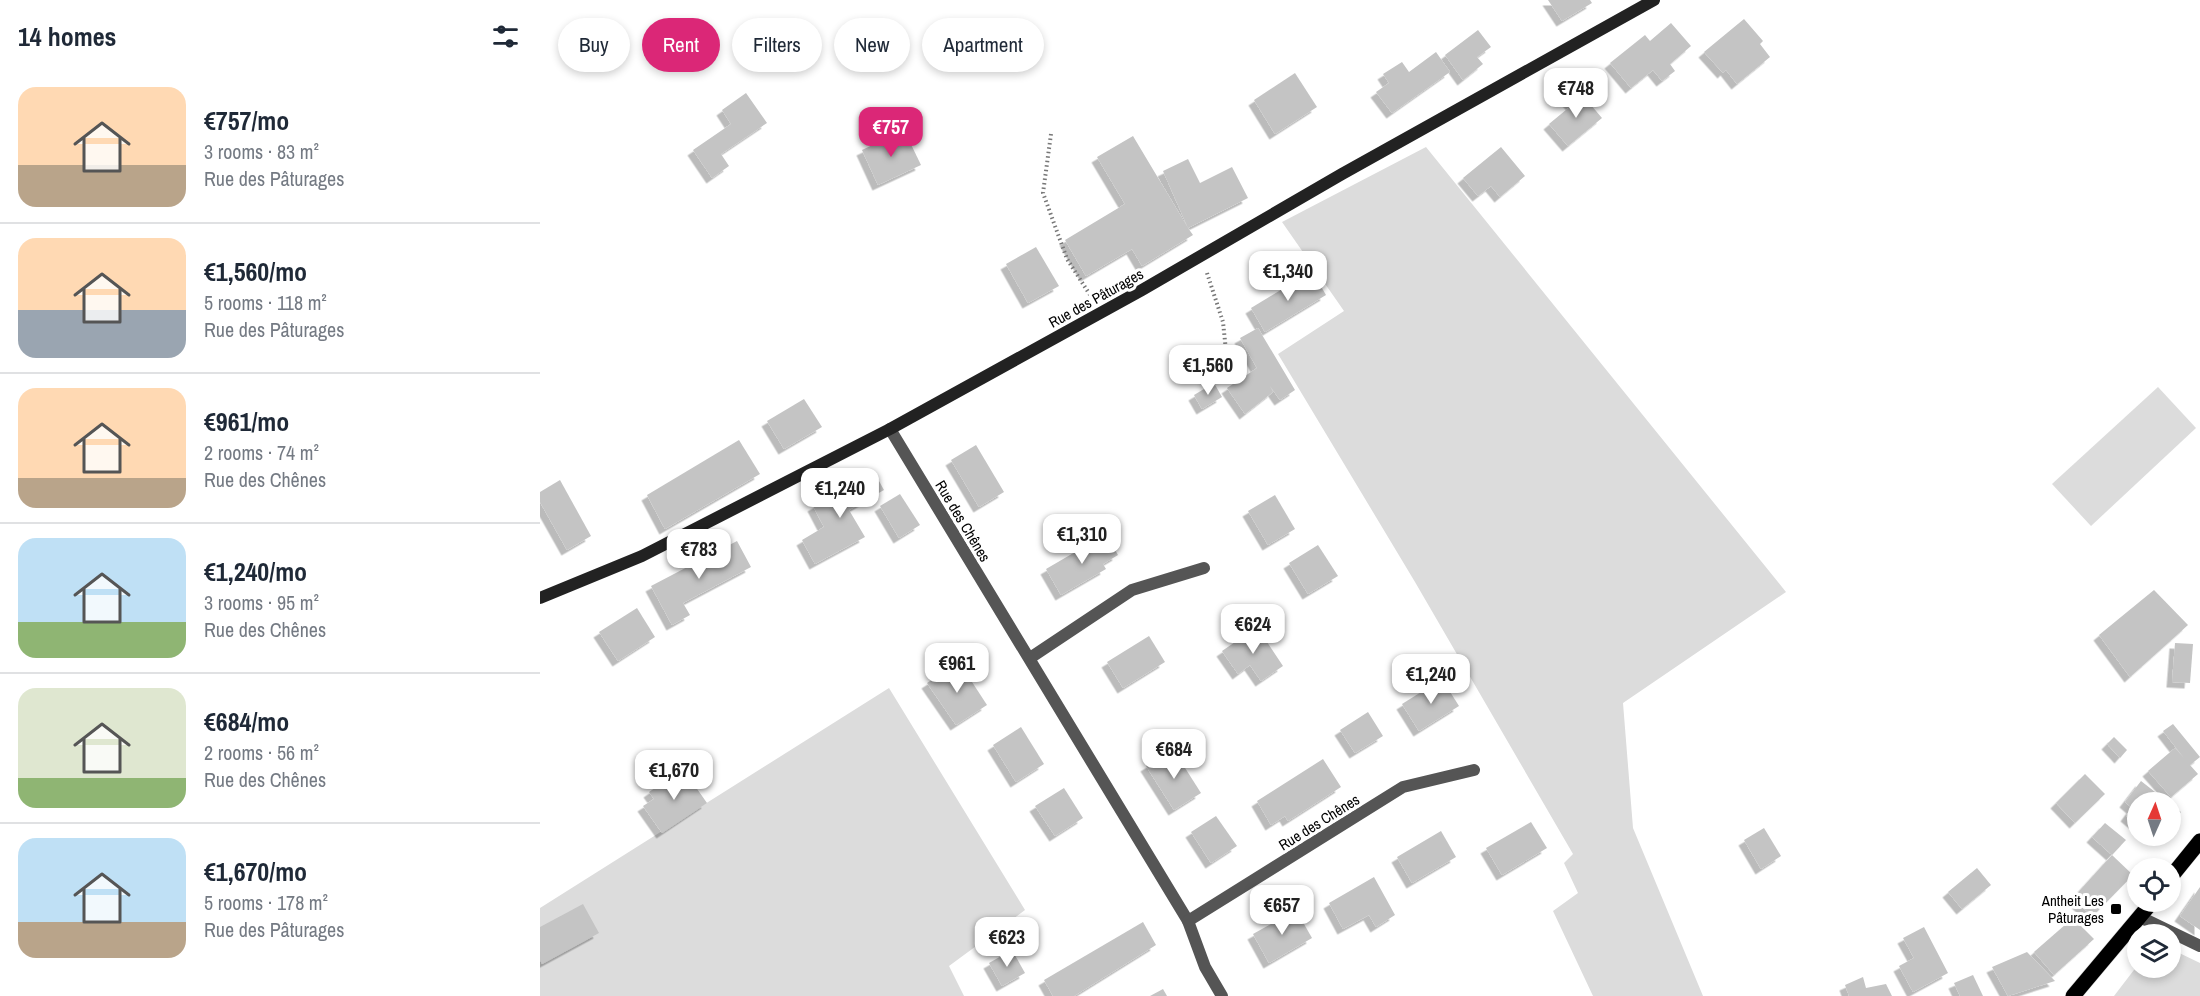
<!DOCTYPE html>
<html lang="en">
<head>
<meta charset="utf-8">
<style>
	:root { --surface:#fff; --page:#f6f6f7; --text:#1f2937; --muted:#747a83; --line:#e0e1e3; --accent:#db2777 }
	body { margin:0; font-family:"Archivo Narrow",sans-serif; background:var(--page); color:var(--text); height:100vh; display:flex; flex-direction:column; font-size:22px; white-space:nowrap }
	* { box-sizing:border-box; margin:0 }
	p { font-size:20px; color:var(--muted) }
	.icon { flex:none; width:33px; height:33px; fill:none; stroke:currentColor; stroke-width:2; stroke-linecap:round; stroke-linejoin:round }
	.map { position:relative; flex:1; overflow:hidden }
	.side { display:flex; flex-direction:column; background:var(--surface); width:540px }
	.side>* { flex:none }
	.hud { position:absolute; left:18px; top:18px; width:570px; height:54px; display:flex; gap:12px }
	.needle { width:39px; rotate:3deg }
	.controls { position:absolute; left:1587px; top:792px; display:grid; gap:12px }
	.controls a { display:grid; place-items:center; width:54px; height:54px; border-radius:50%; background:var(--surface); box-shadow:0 3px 9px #0003; font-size:30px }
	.price { position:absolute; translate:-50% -51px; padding:0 14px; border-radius:12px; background:#fff; color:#222; font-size:20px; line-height:39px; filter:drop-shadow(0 2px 3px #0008) }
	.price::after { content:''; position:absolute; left:50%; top:36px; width:18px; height:14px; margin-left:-9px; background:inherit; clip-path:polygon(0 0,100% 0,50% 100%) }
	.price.selected { background:var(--accent); color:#fff }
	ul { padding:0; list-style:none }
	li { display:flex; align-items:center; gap:18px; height:150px; padding:0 18px }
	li+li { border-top:2px solid var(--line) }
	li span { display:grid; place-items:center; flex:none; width:168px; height:120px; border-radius:18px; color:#555 }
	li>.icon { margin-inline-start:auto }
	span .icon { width:72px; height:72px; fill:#fffc; stroke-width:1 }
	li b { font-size:26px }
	h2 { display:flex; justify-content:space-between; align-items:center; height:72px; padding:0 18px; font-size:26px }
	.chip { padding:0 21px; border-radius:27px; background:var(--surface); box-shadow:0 3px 9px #0003; font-size:21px; line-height:54px }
	.chip.selected { background:var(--accent); color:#fff }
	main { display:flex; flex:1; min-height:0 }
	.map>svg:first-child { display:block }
	.green { fill:#dcdcdc }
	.building { fill:#c4c4c4; filter:url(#shadow) }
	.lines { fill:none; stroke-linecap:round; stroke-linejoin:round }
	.primary-casing { stroke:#dbdbdb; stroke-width:16 }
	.path { stroke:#777; stroke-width:4; stroke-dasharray:1.5 3; stroke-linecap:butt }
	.street { stroke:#555; stroke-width:12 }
	.secondary { stroke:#222; stroke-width:12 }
	.primary { stroke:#000; stroke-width:15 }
	.poi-dot { fill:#000; stroke:#fff; stroke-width:2 }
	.labels { text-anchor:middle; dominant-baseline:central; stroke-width:6; stroke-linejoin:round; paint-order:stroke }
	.street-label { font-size:15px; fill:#000; stroke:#fff }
	.poi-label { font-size:15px; fill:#000; stroke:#fff; text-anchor:end }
</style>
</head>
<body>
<main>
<section class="side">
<h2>14 homes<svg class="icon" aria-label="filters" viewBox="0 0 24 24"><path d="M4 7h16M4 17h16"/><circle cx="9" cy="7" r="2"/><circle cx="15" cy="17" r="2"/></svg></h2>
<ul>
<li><span style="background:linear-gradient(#ffd9b3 65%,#b9a48a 0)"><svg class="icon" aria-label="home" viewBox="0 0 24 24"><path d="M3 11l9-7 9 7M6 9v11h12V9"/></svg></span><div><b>€757/mo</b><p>3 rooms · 83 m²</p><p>Rue des Pâturages</p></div></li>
<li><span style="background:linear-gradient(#ffd9b3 60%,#9aa5b1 0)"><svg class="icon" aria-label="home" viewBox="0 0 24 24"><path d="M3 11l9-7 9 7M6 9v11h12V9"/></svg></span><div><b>€1,560/mo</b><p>5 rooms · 118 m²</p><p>Rue des Pâturages</p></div></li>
<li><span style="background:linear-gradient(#ffd9b3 75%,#b9a48a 0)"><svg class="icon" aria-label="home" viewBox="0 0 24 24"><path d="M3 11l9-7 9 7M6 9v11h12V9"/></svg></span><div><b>€961/mo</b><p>2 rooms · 74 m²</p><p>Rue des Chênes</p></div></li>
<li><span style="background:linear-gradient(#bfe0f5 70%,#8fb573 0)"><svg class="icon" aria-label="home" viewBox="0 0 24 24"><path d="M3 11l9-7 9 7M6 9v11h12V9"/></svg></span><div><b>€1,240/mo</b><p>3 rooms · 95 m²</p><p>Rue des Chênes</p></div></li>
<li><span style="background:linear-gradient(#dfe7d0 75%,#8fb573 0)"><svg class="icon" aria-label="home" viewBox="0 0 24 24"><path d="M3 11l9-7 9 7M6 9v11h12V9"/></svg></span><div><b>€684/mo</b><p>2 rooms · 56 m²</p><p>Rue des Chênes</p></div></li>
<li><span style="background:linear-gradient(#bfe0f5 70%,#b9a48a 0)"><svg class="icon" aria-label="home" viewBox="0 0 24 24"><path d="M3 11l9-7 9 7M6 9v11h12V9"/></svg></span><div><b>€1,670/mo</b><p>5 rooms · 178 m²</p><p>Rue des Pâturages</p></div></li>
</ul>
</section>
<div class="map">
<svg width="1660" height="996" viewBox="0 0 1660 996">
	<defs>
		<filter id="shadow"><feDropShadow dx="-5.5" dy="5.5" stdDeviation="0" flood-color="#0004"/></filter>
	</defs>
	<rect width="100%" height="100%" fill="#fff"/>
	<g class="green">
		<path d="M886,147L1246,592L1083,703L1093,828L1163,996H1053L1013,911L1038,893L1024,863L1033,854L875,582L738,354L804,311L742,222Z"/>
		<path d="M1618,387L1656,428L1551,526L1512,484Z"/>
		<path d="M349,688L485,910L409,966L424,996H0V908Z"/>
		<path d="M1631,949L1660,963V996H1574L1597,966L1598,968H1630Z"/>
	</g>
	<g class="building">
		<path d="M1008,0H1050L1052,3L1022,21Z"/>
		<path d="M1204,19L1223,41L1220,44L1230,57L1197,84L1186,70L1183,73L1164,52Z"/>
		<path d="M1131,23L1151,46L1130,64L1135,71L1122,81L1113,70L1091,88L1070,63L1105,35L1110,41Z"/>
		<path d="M938,30L951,47L937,57L943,64L923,80L905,55Z"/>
		<path d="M896,52L910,72L852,113L836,92L849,83L843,74L862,62L869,72Z"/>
		<path d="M755,73L777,107L735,134L714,100Z"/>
		<path d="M1039,91L1062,118L1028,146L1009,124L1032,105L1027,100Z"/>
		<path d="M206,93L227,123L181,154L189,166L172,178L153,150L191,124L182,110Z"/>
		<path d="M364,130L381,165L338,185L322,150Z"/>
		<path d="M593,136L648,228L623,171L648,159L660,183L692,167L708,198L648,228L653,235L602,266L592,249L546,276L525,240L585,204L557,157Z"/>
		<path d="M961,147L985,176L960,197L951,186L938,196L923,178Z"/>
		<path d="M496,247L519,286L488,303L466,264Z"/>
		<path d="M772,271L786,295L725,332L711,308Z"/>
		<path d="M718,328L755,390L740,400L730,386L733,392L705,414L687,388L717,368L700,338Z"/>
		<path d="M674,383L682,397L662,409L654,395Z"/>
		<path d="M264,399L282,427L244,449L227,421Z"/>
		<path d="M199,440L220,474L125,529L107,495Z"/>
		<path d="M436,445L464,492L439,507L411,460Z"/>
		<path d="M334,472L344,490L309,510L325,537L275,564L262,540L284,527L273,506Z"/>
		<path d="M20,480L51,536L27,550L0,502V492Z"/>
		<path d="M360,494L380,525L359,538L340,506Z"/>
		<path d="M735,495L755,529L728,545L708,511Z"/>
		<path d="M566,534L578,555L563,564L566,569L521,595L506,569Z"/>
		<path d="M197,541L211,567L143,603L150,615L132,625L111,586Z"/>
		<path d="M778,545L798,576L768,594L749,563Z"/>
		<path d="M1614,590L1648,625L1590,677L1559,635Z"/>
		<path d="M97,608L115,637L78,661L59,632Z"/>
		<path d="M717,627L743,666L721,681L710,665L698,674L682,651Z"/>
		<path d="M609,636L625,662L583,688L567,662Z"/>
		<path d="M1635,643L1653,644L1650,683L1632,682Z"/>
		<path d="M419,662L447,705L416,725L387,683Z"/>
		<path d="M902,679L919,706L879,731L862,704Z"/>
		<path d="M828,712L843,736L815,753L800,730Z"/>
		<path d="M1633,724L1660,757L1650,765L1658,774L1631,797L1608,771L1635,748L1644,758L1623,731Z"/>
		<path d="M481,727L504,764L476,782L453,745Z"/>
		<path d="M1574,737L1587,750L1580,758L1567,744Z"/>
		<path d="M633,749L661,793L634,810L606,766Z"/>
		<path d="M783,759L801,787L748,821L745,816L731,825L717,801Z"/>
		<path d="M143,769L167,803L122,833L103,806L114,799L109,792Z"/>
		<path d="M1545,774L1565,794L1535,823L1516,803Z"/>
		<path d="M1601,781L1628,802H1598V826L1586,816L1592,808L1585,802Z"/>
		<path d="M524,788L543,818L515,836L495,806Z"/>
		<path d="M1630,804L1641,812L1630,825Z"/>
		<path d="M676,816L697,846L671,863L651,832Z"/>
		<path d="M991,822L1007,848L962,875L946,848Z"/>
		<path d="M1565,823L1586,840L1572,855L1552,837Z"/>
		<path d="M1224,828L1241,856L1221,869L1204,840Z"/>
		<path d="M901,831L916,857L872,883L857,857Z"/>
		<path d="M1572,855L1593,875L1553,916L1532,899Z"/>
		<path d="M1437,868L1451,885L1422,909L1408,892Z"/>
		<path d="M834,877L855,915L836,927L829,915L803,929L789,903Z"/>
		<path d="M1660,887V930L1640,916Z"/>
		<path d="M43,904L59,933L2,964L0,960V927Z"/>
		<path d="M756,910L772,938L729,963L713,934Z"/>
		<path d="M1533,918L1554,939L1514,975L1494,952Z"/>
		<path d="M603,922L616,945L534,996H513L504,980Z"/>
		<path d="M1384,927L1408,973L1373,992L1359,966L1374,958L1363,938Z"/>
		<path d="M472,950L485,973L462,986L449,963Z"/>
		<path d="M1487,952L1515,981L1468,996L1452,967Z"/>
		<path d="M1433,975L1443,996H1420L1414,983Z"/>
		<path d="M1323,977L1326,988L1346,984L1352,996H1309L1305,985Z"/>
		<path d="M623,989L627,996H610Z"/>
	</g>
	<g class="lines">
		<g class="primary-casing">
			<g id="primary">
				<path d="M1630,878L1660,841"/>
				<path d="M1533,996L1612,902"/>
			</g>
		</g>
		<g class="path">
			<path d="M511,134L503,193L527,259L552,298"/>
			<path d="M667,273L683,322L688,370"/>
		</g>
		<g class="street">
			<path d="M350,429L648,921L665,967L682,996"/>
			<path d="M490,658L592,590L664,568"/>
			<path d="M1600,917L1660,946"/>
			<path d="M648,921L863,787L934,770"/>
		</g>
		<path class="secondary" d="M0,598L102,556L350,429L602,290L802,174L1114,0"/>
		<use href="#primary" class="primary"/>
	</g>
	<rect class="poi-dot" x="1570" y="903" width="12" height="12" rx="3"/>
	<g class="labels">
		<g class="street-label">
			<text transform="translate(556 298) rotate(-29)">Rue des Pâturages</text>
			<text transform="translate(423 521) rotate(59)">Rue des Chênes</text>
			<text transform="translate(779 822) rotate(-32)">Rue des Chênes</text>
		</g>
		<g class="poi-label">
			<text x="1564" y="900">Antheit Les<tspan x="1564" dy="17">Pâturages</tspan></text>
		</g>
	</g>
</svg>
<div class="controls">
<a><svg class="needle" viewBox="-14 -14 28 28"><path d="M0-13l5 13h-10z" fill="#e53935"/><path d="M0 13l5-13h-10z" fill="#747a83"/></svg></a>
<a><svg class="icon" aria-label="locate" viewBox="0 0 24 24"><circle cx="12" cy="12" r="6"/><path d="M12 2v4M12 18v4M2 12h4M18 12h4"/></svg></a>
<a><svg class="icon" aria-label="layers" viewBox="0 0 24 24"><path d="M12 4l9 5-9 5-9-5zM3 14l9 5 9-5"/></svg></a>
</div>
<b class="price" style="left:1036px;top:119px">€748</b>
<b class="price selected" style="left:351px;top:158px">€757</b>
<b class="price" style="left:748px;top:302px">€1,340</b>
<b class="price" style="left:668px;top:396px">€1,560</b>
<b class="price" style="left:300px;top:519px">€1,240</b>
<b class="price" style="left:542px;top:565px">€1,310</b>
<b class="price" style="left:159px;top:580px">€783</b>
<b class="price" style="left:713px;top:655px">€624</b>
<b class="price" style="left:417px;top:694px">€961</b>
<b class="price" style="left:891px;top:705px">€1,240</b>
<b class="price" style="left:634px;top:780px">€684</b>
<b class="price" style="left:134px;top:801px">€1,670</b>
<b class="price" style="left:742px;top:936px">€657</b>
<b class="price" style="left:467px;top:968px">€623</b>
<div class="hud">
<a class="chip">Buy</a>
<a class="chip selected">Rent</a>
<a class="chip">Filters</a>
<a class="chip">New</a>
<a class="chip">Apartment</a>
</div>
</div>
</main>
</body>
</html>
